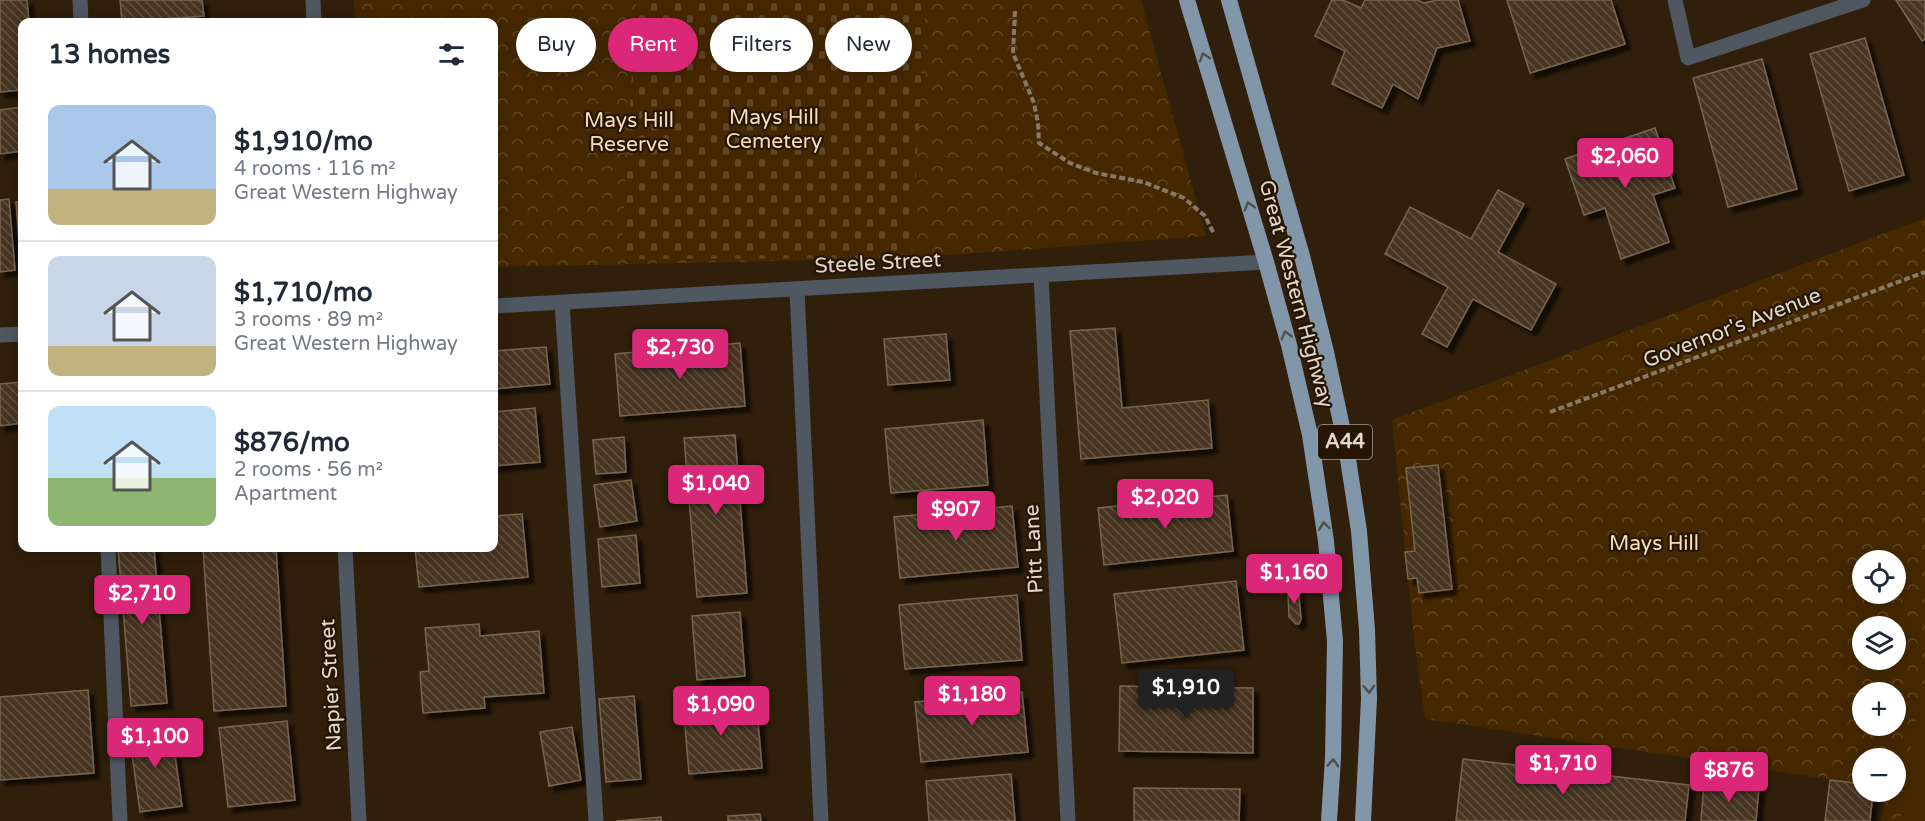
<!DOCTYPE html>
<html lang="en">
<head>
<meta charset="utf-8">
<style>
	:root { --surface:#fff; --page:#f6f6f7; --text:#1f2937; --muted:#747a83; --line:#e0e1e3; --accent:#db2777 }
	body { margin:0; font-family:"Varela Round",sans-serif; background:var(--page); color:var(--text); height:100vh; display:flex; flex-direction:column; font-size:22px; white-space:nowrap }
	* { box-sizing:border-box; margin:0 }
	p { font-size:20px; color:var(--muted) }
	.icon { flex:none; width:33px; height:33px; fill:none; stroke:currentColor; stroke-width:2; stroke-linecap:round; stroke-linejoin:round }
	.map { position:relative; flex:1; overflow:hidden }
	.details { position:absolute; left:18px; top:18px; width:480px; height:534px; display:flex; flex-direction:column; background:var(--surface); border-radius:12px; box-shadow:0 3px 15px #0003 }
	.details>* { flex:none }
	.hud { position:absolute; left:516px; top:18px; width:570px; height:54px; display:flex; gap:12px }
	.fabs { position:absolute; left:1852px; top:550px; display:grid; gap:12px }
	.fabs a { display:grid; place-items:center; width:54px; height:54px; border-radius:50%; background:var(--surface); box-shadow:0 3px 15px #0003; font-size:30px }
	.price { position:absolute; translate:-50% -51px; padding:0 14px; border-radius:6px; background:var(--accent); color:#fff; font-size:20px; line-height:39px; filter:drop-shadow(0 2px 3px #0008) }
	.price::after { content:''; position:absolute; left:50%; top:36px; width:18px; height:14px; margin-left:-9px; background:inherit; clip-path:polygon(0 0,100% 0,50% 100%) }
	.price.active { background:#222; color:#fff }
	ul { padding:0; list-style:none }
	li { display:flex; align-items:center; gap:18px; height:150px; padding:0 30px }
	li+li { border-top:2px solid var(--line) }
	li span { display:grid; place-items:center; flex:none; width:168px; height:120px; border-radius:12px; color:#555 }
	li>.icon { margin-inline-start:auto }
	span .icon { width:72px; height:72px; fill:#fffc; stroke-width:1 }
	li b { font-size:26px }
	h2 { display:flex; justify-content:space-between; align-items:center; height:72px; padding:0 30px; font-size:26px }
	.tag { padding:0 21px; border-radius:27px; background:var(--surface); box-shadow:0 3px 15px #0003; font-size:21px; line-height:54px }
	.tag.active { background:var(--accent); color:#fff }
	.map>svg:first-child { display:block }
	.forest { fill:url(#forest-crowns); fill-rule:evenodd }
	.cemetery { fill:url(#cemetery-stones) }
	.pitch { fill:#452800 }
	.building { fill:url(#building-back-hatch); stroke:#786550; stroke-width:1.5; filter:url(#shadow) }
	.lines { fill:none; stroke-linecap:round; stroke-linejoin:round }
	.path { stroke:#877a6a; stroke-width:4; stroke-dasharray:6 3; stroke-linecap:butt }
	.service { stroke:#4f5760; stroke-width:15 }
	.minor { stroke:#4f5760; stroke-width:15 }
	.trunk { stroke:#8296aa; stroke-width:16 }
	.oneway { stroke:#4f504e }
	.labels { text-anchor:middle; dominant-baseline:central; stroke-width:4.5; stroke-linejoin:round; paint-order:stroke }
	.shield { fill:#251603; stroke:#aa9e90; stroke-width:1.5 }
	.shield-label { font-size:20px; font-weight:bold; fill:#e3d8cc }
	.park-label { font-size:21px; fill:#f8dcbb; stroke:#251603 }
	.street-label { font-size:21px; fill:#e3d8cc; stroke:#251603 }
</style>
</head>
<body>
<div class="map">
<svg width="1925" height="821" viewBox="0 0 1925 821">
	<defs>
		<pattern id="forest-crowns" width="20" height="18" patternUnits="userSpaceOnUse" patternTransform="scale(1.5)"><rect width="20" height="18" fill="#452800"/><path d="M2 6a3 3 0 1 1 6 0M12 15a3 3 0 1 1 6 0" fill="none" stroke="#604624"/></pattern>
		<pattern id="cemetery-stones" width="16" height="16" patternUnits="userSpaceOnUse" patternTransform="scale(1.5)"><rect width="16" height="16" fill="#452800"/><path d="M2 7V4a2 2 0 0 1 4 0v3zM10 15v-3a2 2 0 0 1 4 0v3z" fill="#604624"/></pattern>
		<pattern id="building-back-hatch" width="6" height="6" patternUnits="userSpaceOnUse" patternTransform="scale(1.5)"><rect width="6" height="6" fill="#463521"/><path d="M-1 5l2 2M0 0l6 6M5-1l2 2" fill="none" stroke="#615240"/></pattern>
		<filter id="shadow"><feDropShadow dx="5.5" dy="5.5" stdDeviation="1.5" flood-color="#0009"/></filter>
	</defs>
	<rect width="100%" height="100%" fill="#2f1f0b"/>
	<g class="forest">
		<path d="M354,0H1141L1206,236L911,258L494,267V22H355Z"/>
		<path d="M1925,218V821H1881L1886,792H1896V759H1863V784L1425,719L1414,637L1392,420ZM1863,561H1896V594H1863ZM1863,627H1896V660H1863ZM1863,693H1896V726H1863Z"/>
	</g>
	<path class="cemetery" d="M636,0H926L911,258L621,259Z"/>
	<path class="pitch" d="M1919,697L1925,698V821H1900Z"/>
	<g class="building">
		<path d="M0,0H27L29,22H22V90L0,92Z"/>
		<path d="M120,0H202L204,16L122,22Z"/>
		<path d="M1332,0H1343L1361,8L1365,0H1417L1424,3L1438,0H1458L1470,41L1437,48L1418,99L1393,84L1382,108L1332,84L1345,51L1315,36Z"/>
		<path d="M1507,0H1611L1625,44L1530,73Z"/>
		<path d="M1896,0H1925V39L1922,41Z"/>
		<path d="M1865,38L1904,175L1849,191L1810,54Z"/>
		<path d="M1762,59L1797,189L1728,207L1693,78Z"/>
		<path d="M22,107V151L0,154V110Z"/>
		<path d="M1655,128L1675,188L1653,195L1669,242L1621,259L1605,208L1584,215L1565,159Z"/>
		<path d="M1498,190L1524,204L1498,252L1556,284L1531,330L1473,299L1447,347L1422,334L1448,287L1385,254L1410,207L1471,239Z"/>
		<path d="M9,199L15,270L0,272V200Z"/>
		<path d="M22,201V238L19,239L16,202Z"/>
		<path d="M1115,328L1122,408L1208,400L1212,448L1081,459L1070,331Z"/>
		<path d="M946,334L950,380L888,385L884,339Z"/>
		<path d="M740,343L745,406L620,416L615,354Z"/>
		<path d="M546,347L550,384L494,389V351Z"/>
		<path d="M22,382V423L0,426V384Z"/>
		<path d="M535,408L540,462L494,466V412Z"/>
		<path d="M983,420L988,485L891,493L885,429Z"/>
		<path d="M735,435L747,593L697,597L684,438Z"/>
		<path d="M624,437L626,472L596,474L593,440Z"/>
		<path d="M1438,465L1452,589L1419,593L1417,578L1408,579L1405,552L1415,551L1406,468Z"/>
		<path d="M631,480L637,521L600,527L594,485Z"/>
		<path d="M1227,495L1233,551L1104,565L1098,508Z"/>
		<path d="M1012,506L1018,567L900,578L894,517Z"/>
		<path d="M522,514L528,577L419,587L415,548H494V516Z"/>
		<path d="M636,535L640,583L602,587L598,539Z"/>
		<path d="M118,548H154L167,703L131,706Z"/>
		<path d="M203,548H276L286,706L214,711Z"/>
		<path d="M1236,581L1244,650L1122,663L1114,594Z"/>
		<path d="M1295,585L1298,587L1301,619L1299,624H1296L1289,617L1288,595L1292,587Z"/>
		<path d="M1017,595L1022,660L905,669L899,605Z"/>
		<path d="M740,612L745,676L697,680L692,616Z"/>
		<path d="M479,624L480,636L539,631L544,693L484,697L485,708L423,713L420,672L429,671L425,628Z"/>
		<path d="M1120,686L1253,688V753L1119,751Z"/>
		<path d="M88,690L94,773L0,780V697Z"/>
		<path d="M1022,692L1028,752L921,762L915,702Z"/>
		<path d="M634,696L641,779L606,782L599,699Z"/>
		<path d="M732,698L733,712L757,710L762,768L689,774L683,702Z"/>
		<path d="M287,721L295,800L228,807L219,728Z"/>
		<path d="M171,726L182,806L140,812L129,732Z"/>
		<path d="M572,727L581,780L549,786L540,732Z"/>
		<path d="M1463,759L1689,785L1685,821H1456Z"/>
		<path d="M1011,774L1015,821H929L926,781Z"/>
		<path d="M1830,780L1863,784V792H1873L1870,821H1825Z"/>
		<path d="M1704,783L1759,788L1756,821H1701Z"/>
		<path d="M1134,788L1240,789L1239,821H1134Z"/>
		<path d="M760,814L761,821H728V816Z"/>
		<path d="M661,817V821H616Z"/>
	</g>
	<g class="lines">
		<g class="path">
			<path d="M1015,11L1013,53L1034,103L1038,123L1039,143L1070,163L1096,173L1143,182L1184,198L1205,216L1214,234"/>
			<path d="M1550,412L1925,272"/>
		</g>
		<g class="service">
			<path d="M80,0L81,22"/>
			<path d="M1675,0L1688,58L1863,0"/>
			<path d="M1041,275L1068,821"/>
			<path d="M562,303L596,821"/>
			<path d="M108,548L120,821"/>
		</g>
		<g class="minor">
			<path d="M313,0L314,22"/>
			<path d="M797,289L821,821"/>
			<path d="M494,306L1266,262"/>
			<path d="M0,335L22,334"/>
			<path d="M345,548L359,821"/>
		</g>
		<g class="trunk">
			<path d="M1187,0L1266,262L1289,345L1310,435L1326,541L1335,641L1333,758L1329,821"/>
			<path d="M1229,0L1302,256L1326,352L1346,446L1359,531L1367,630L1369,699L1363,821"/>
		</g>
	</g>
	<defs><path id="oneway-chevron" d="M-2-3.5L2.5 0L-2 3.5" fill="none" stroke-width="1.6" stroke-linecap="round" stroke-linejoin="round" transform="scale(1.5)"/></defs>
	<g class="oneway">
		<use href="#oneway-chevron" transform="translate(1204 57) rotate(-107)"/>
		<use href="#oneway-chevron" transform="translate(1249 206) rotate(-107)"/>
		<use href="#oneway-chevron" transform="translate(1286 335) rotate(-105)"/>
		<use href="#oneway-chevron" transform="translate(1324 526) rotate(-98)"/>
		<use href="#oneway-chevron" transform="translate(1369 689) rotate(88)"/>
		<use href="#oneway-chevron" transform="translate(1333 763) rotate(-87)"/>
	</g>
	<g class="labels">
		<rect class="shield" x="1318" y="425" width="54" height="34" rx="4.5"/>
		<g class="shield-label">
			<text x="1345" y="442">A44</text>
		</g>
		<g class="park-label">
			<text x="774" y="117">Mays Hill<tspan x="774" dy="24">Cemetery</tspan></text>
			<text x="629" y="120">Mays Hill<tspan x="629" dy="24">Reserve</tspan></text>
			<text x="1654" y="543">Mays Hill</text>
		</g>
		<g class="street-label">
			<text transform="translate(878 263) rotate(-3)">Steele Street</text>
			<text transform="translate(1296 294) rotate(75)">Great Western Highway</text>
			<text transform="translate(1732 328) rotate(-21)">Governor's Avenue</text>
			<text transform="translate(1034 549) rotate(-93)">Pitt Lane</text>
			<text transform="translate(331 685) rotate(-93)">Napier Street</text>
		</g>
	</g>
</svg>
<div class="fabs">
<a><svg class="icon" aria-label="locate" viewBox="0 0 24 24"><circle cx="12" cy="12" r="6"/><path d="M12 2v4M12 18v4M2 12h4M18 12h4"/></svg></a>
<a><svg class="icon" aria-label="layers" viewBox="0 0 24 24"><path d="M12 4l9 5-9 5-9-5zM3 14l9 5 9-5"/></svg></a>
<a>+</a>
<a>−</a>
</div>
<b class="price" style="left:1625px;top:189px">$2,060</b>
<b class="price" style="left:680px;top:380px">$2,730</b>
<b class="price" style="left:716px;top:516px">$1,040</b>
<b class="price" style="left:1165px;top:530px">$2,020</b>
<b class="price" style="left:956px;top:542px">$907</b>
<b class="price" style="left:1294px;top:605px">$1,160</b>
<b class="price" style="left:142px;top:626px">$2,710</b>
<b class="price active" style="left:1186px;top:720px">$1,910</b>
<b class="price" style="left:972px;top:727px">$1,180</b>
<b class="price" style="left:721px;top:737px">$1,090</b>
<b class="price" style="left:155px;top:769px">$1,100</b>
<b class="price" style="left:1563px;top:796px">$1,710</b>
<b class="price" style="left:1729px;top:803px">$876</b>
<div class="hud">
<a class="tag">Buy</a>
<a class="tag active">Rent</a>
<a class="tag">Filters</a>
<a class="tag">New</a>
</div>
<section class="details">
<h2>13 homes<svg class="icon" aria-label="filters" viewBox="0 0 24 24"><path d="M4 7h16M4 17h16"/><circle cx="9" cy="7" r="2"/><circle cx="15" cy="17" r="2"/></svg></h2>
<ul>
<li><span style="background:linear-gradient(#a9c7e8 70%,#c2b280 0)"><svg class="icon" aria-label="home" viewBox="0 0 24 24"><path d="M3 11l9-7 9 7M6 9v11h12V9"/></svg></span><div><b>$1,910/mo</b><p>4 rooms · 116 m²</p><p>Great Western Highway</p></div></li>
<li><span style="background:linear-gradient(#c9d6e8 75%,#c2b280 0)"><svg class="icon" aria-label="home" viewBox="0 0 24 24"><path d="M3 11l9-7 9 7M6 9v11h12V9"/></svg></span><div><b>$1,710/mo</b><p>3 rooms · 89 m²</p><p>Great Western Highway</p></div></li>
<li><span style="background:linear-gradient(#bfe0f5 60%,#8fb573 0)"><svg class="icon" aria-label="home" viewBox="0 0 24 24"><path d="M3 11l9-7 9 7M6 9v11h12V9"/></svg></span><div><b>$876/mo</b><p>2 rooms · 56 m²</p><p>Apartment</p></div></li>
</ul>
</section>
</div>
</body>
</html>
